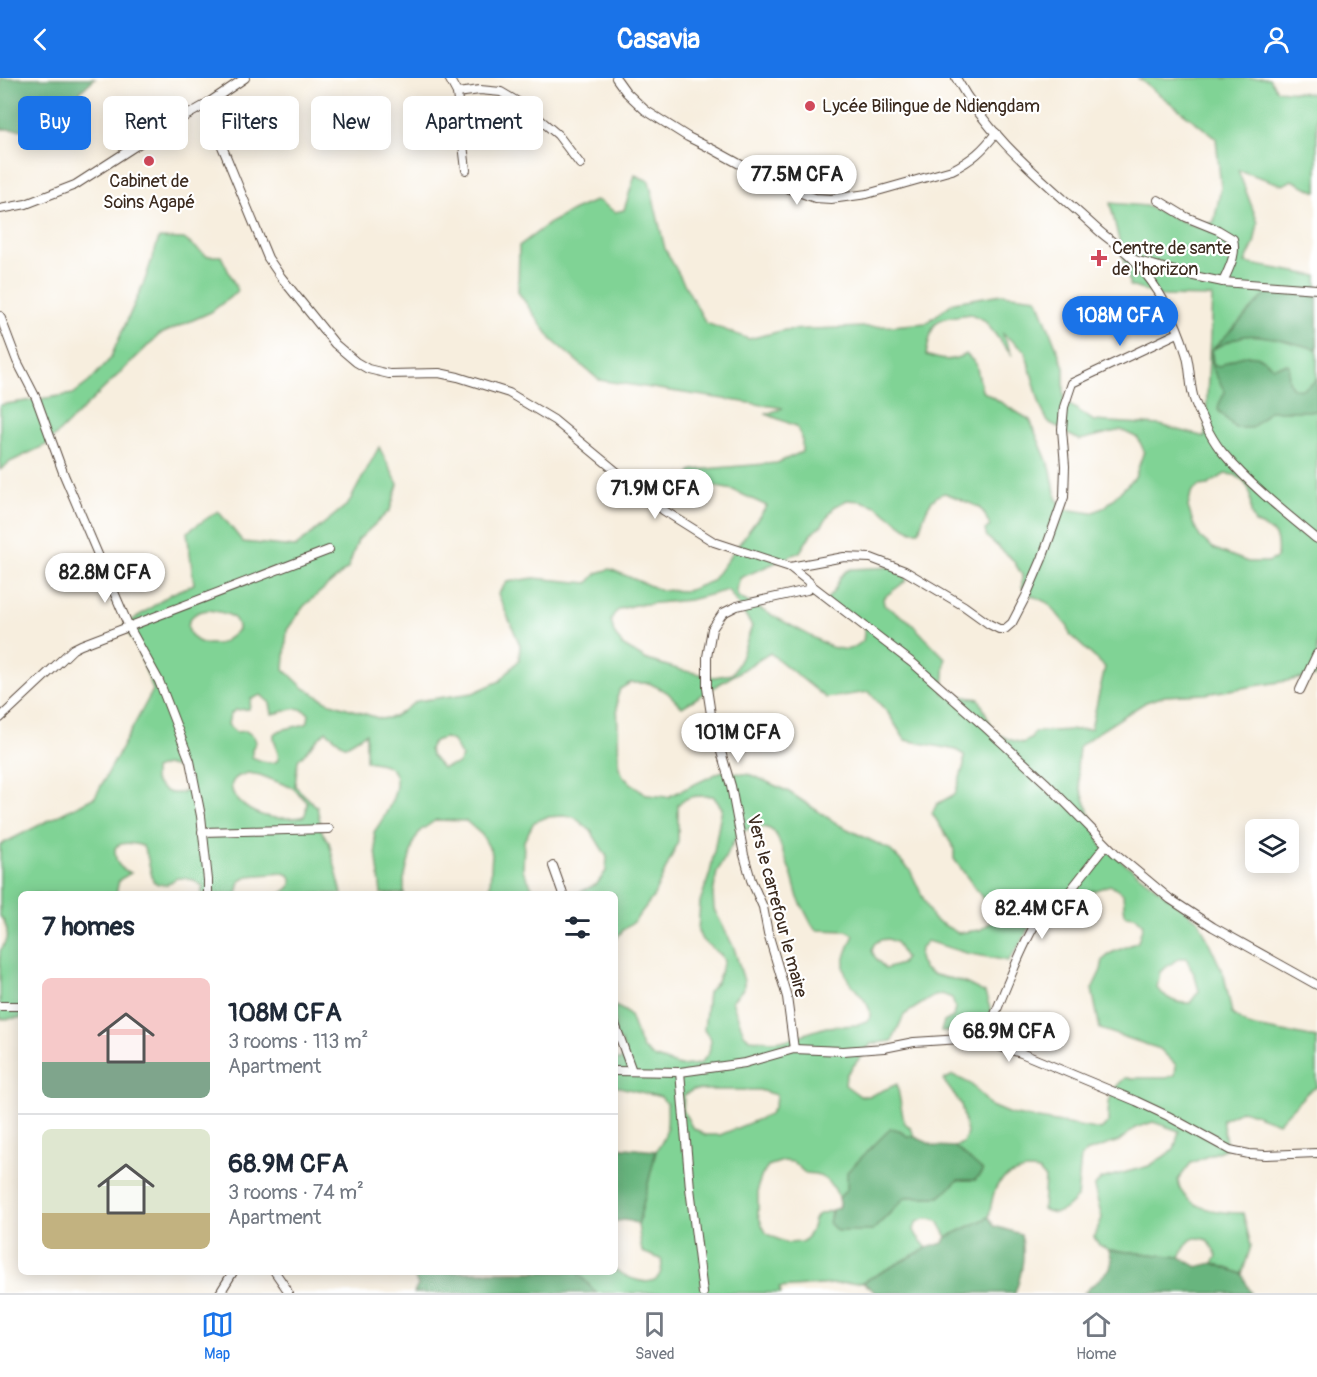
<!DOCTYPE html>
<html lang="en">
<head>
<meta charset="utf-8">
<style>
	:root { --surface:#fff; --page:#f2f2f3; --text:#1f2937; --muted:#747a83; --line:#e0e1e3; --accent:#1a73e8 }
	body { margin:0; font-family:Pangolin,sans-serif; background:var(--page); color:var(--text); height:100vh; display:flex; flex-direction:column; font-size:22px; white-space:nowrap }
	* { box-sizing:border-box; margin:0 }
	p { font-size:20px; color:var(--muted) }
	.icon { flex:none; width:33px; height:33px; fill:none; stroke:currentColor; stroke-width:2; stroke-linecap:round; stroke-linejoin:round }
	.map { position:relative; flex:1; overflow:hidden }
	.side { position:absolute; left:18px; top:813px; width:600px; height:384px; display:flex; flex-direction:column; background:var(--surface); border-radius:9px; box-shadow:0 3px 15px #0003 }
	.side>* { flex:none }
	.top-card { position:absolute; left:18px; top:18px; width:600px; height:54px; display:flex; gap:12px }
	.tools { position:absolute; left:1245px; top:741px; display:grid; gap:12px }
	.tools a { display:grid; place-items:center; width:54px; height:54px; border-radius:9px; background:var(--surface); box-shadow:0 3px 15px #0003; font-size:30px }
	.price { position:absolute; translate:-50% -51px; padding:0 14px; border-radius:21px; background:#fff; color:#222; font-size:20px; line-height:39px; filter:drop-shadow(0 2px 3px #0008) }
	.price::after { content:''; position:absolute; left:50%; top:36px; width:18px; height:14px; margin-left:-9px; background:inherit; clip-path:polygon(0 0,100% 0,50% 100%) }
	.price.on { background:var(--accent); color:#fff }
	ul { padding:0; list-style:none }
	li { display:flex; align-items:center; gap:18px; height:150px; padding:0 24px }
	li+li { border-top:2px solid var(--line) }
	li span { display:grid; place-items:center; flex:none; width:168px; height:120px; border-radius:9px; color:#555 }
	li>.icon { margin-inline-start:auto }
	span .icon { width:72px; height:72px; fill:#fffc; stroke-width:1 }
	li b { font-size:26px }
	h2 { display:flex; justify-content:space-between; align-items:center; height:72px; padding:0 24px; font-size:26px }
	.chip { padding:0 21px; border-radius:9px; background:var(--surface); box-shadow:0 3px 15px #0003; font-size:21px; line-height:54px }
	.chip.on { background:var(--accent); color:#fff }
	header { display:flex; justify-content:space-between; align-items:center; height:78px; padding:0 24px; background:var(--accent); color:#fff; font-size:27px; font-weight:700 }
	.tab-bar { display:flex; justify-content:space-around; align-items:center; height:84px; border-top:2px solid var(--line); background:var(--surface); font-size:16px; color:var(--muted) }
	.tab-bar a { display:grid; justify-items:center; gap:3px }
	.tab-bar .on { color:var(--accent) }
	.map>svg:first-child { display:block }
	.green { fill:#80d395; stroke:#5e7e5a; stroke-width:1.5; fill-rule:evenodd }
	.forest { fill:#68b57e; stroke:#52704e; stroke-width:1.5 }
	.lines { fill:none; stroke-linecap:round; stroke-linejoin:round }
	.minor-casing { stroke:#57473b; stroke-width:10 }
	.minor { stroke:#fff; stroke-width:8 }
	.poi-dot { fill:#d1495b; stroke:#fff; stroke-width:2 }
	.labels { text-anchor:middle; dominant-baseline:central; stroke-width:4.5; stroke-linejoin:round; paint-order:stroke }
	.poi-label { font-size:18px; fill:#3b2a1e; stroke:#fff; text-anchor:start }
	.street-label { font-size:18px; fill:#3b2a1e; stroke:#fff }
</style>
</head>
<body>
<header><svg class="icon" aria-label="back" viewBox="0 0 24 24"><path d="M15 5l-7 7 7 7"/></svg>Casavia<svg class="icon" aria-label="person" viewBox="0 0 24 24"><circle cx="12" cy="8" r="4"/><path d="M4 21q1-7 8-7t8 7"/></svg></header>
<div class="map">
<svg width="1317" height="1215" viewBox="0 0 1317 1215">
	<rect width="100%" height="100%" fill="#fff"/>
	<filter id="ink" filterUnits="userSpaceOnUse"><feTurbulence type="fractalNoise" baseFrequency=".0167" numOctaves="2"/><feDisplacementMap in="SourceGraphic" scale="12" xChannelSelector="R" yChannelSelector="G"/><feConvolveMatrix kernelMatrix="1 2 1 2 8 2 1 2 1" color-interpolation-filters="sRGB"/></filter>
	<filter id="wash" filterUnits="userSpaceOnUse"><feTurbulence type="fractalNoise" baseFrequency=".008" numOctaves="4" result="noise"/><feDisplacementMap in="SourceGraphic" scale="24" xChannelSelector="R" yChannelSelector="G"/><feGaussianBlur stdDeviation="1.35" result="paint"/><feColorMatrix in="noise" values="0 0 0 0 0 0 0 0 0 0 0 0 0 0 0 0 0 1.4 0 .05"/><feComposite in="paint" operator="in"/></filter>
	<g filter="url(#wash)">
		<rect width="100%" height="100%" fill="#f7eede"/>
		<g class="green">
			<path d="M1138,0H1269L1277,12L1317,16V114L1292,102L1283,107L1238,92L1258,145L1254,166L1245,185L1317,198V598L1205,616L1165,618L1146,624L1094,657L1079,669L1077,690L1080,709L1101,767L1199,843L1224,897L1232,936L1249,948L1317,960V1009L1308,1014L1278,1045L1243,1032L1222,1042L1227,1070L1191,1085L1178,1102C1182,1132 1219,1135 1243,1135L1251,1168L1242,1196L1213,1185L1217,1178L1208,1162C1189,1156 1188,1164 1180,1179L1109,1172L1099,1167L1094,1159L1102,1140L1094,1109L1101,1101L1149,1088L1174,1072L1179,1053L1153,1044L1135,1050L1119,1063L1089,1073L1081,1079L1077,1120C1065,1131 1060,1140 1043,1131L1045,1100L1039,1093C1028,1091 1024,1092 1015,1095C992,1102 993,1119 989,1139L947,1159L938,1143C929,1140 924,1140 916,1145L914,1152L917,1158L927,1170L863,1204L779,1210L781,1215H596L577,1194H615V1191C625,1199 652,1212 660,1196C662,1190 663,1186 661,1181L642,1174L638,1147L656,1073C668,1058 668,1044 667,1026L661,1019L615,1008V982H621L625,973L621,964L615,959V928L625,933L630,938L642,970L653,979L680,988L700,986L709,975L711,962L704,952L708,914L717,904L724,883L721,877L702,862L698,853L700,824L710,795L722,730L713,718C700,718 688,716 678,727V764L653,819L634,844L623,852L615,862V816H566L578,815L597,806L606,793L607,779L591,753L574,739L562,738L547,739L534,744L524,763L523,792L533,811L539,815L548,816H488L490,807L492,775L482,757L466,743L436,742L420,753L414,763L404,801V816H381L374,754C384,740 408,703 389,689C383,685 373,684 366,683V655L345,668L326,653L298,682L295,708L317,729L322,754L329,764L342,816H281L289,810L291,806V800L289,797L283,795L249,798L240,803L237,816H201L203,809L193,802L184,800H177L166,807L158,806L153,803L147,777L143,768C134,765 121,763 115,770C115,784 118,790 131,795L119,802L116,816H21V940L0,941V873C9,860 10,851 0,838V767L95,719L153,612L137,569L124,548L171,516L194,506L187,454L218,433L243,464L295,469L348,426L379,369L398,406L390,432L358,462L348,490L304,528L287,552L284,591L304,610L328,624L381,641L394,639L417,623L473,615L500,603L519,582L520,567L498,516L507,504L534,500L588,505L597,495L610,491L660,512L687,513L712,503L767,428L733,412L685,403L693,392L777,385L802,374V360L796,348L766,336L783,330L599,302L552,262L518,214L519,168L550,145L574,132L597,122L615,134L624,132L635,97L649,103L665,171L706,245L749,261L785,252L892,248L926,245L954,224L1002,216L1037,220L1064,289V323L1094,343L1160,347L1205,359L1212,219L1161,218L1130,208L1110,125L1146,128L1196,149L1214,144L1221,110L1216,60ZM971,236L984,242L1012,278L1003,256L1025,273L1041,330L1048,344L1062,351L1067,356L1080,362L1121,352L1138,360L1144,373L1135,399L1105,429L1092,435L1064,431L1056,420L1051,392L1030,342L982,313L976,286L966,276C950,284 943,283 926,277C934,239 933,241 971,236ZM1225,396L1235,397L1243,403L1249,411L1250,416L1251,435L1255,445C1276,454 1279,457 1277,480L1268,484H1248L1222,474L1213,470L1200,459L1193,445L1188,429L1191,415L1199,408L1208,407ZM945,415L979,429L984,435L990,448L985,452L987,459L1013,482L1022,497V509L1027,515L1048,525L1068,549L1070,557L1105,589L1091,651L1034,654L1031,661L1022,665L1008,661L995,655L979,621L943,615L945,580L908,542L884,527L883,520L906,503L905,496L893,489L851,491C840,495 840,501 835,511C833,515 828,520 825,523L827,530L854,539L865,549L863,563C850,573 848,573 831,569L738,519L736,512L740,500L800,474L811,456L822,447L834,429L847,422L861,423L876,428L905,449L912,453H919C924,439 928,418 945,415ZM728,512L752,548L741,580L732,596L714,599L681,592L647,582L622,567L614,555L611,542L614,536L620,531L635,527L690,522ZM209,532C221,535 239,535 238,552C234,556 228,561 223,564C220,566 217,566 213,566C185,568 177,534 209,532ZM770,575L826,620L869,614L888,635L905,662L956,672L964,677V687L955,716L937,726L932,735L954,770V781L997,840L980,852L958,855L933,841L910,792L889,771L839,747L789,714L752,697L722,693L668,719L648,717L639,712L623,698L619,689L617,620L620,611L630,605H649L667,614L682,629ZM261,617L270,625L272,636C286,635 296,624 309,636L308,643L306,646L281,652L274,656C273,664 277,667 278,675C282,692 259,682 252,679V671L256,664L254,659L246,653L236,654L230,649L228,646L230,637L235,632L249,631L251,621ZM445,660L453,663L462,679L458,686L442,690L432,678L429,672C431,663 436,662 445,660ZM165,687L182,691L188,701V711C174,720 164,714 154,703V691ZM248,695L260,697L293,710L307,724C306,728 307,735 304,738C300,740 293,740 289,740C278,740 267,740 256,735C237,727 216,702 248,695ZM752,749C763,749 770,748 777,758L792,798L798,820L812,847L817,852L847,853L854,857C850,866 843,879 844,889C845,910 876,922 869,942L856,947L826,949L786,962L772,963L750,961L744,956L732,923L744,910V903L734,870L714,831L713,816L717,794L738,756ZM1110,807L1123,816L1125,837L1135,838L1143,846L1138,864L1111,875L1103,882L1101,892L1092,911L1100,951L1160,971L1176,987L1175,997L1166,1000H1125C1108,1014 1108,1024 1108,1045L1101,1052L1010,1036L991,1028L971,1006L953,997L943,1002L961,1026L967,1055L964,1064L955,1069L975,1102H958L940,1119H906L872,1153L830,1138L832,1132L817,1137L814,1142L811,1153L806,1161L801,1164L786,1165L767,1156L762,1147L758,1136V1108L762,1097L768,1088L783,1083L793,1084L805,1095L816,1096L825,1101L834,1110L839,1120L899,1052L907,1058L915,1059L911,1051L904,1044L897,1006L870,1018H860L845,1007L846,997L871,966L892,963L904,937L932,919L942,916L952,920L955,930L953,939L944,944L941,953C951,953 973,956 981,950C986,947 989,938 991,933L985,915C977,911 968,906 960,903C946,898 925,900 920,883C917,874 921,869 927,863L966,875L1008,883L1023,862L1035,834L1042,827L1061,824ZM888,861L896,864L905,880L901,886L885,891L875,879L872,873L874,866L880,862ZM1179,880H1186L1195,898L1199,913L1190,925C1176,926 1167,921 1157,910L1160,894ZM693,1012H759L776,1017L775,1028L769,1037L720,1057H705L692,1049L683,1032L684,1017Z"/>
			<path d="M159,160L184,161L207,178H221L238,213L211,234L159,257L46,367L10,384L0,392V327L73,316L89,304L110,281L145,202Z"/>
		</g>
		<g class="forest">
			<path d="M0,0H95L81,13L68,31L34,52L0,51Z"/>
			<path d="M1269,213H1317V271C1298,267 1264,255 1245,258C1233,260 1224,266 1213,271L1212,274L1213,287L1218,289C1228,283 1243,275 1256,278C1262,279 1268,285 1273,289L1287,286L1289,287C1289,292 1288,298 1289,302C1293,320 1310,308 1317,301V333H1269L1252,350H1235L1218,332L1219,326L1225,314L1212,290L1211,273Z"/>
			<path d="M890,1051L899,1052L907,1058L915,1059L935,1068L955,1069L983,1093L975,1102H958L940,1119H906L872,1153H837L829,1145L832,1132L838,1130L840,1125L839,1120L847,1111V1094Z"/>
			<path d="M615,1069L656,1073L638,1147C633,1142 621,1141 615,1144Z"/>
			<path d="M989,1139L994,1148L1021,1156C1026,1176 1022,1196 1015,1215H876L863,1204L927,1170L943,1165L947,1159Z"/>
			<path d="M1109,1172L1180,1179L1197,1189L1213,1185L1242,1196L1251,1215H1084L1110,1191L1112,1182Z"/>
			<path d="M405,1194H577L596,1215H414L418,1207L413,1196Z"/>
		</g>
	</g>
	<g filter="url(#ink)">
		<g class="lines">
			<g class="minor-casing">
				<g id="minor">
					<path d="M449,0L457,15L466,92"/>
					<path d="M616,0L626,14L645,32L688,59L714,72L776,106L815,120L831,121L867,116L952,92C972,82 983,72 996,55"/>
					<path d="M956,0C990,62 1047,105 1098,152C1110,163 1125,171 1136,184C1159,210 1176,242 1186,275C1191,290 1189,309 1195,324C1202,341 1211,361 1223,375C1251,408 1284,434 1317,461"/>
					<path d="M457,15L480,12L501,14L523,27L558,57L580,86"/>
					<path d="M205,27L268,180L281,199L335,266L356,284L368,291L389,296L439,295L458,299L509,315L554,342L663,432L714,464L790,489L844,479L871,480L905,493L964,528L989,546L999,551H1005L1012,545L1026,518L1042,481L1064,419L1065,388L1062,351L1064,329L1072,305L1178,255"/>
					<path d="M1158,122L1186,139L1218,152L1233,161C1237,177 1229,190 1223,204"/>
					<path d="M0,131L26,126L75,107L154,56L205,27L245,0"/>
					<path d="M1135,182L1189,197L1223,204L1317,211"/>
					<path d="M0,238L17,283L36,320L64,397L117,521L129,549L159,603L190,683L201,738L208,802V816"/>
					<path d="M790,489L809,504L810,510L807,512L737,528L723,535L712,551L707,579V610L712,643L731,708L744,777L751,802L763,829L768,855L787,919L794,971"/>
					<path d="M811,507L915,587L985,649L1047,706L1115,775L1170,821L1213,849L1317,907"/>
					<path d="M1300,612L1317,576"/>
					<path d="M0,640L49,594L73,571L81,567L329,472"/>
					<path d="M202,754L329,751"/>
					<path d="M553,788L563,816"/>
					<path d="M0,928H21"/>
					<path d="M615,946L632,993"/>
					<path d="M984,964C999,927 1013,888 1032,852C1037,843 1042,831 1049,824C1055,819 1063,819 1070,813L1106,767"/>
					<path d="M615,993L680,994L745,985L794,971L843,973L884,970L914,964L961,961L984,964L1021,975L1136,1023L1168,1038L1230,1072L1249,1076L1266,1077L1317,1075"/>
					<path d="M680,994L690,1110L703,1215"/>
					<path d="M275,1194L286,1210L288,1215"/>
					<path d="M220,1215L233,1194"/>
				</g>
			</g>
			<use href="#minor" class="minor"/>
		</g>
	</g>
	<g class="poi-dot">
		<circle cx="810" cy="28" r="6"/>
		<circle cx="149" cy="83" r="6"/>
		<path d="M1096 171h6v6h6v6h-6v6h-6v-6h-6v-6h6z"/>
	</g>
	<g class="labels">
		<g class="poi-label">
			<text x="822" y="28">Lycée Bilingue de Ndiengdam</text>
			<text x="149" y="103" text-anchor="middle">Cabinet de<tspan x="149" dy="21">Soins Agapé</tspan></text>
			<text x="1112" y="170">Centre de sante<tspan x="1112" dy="21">de l'horizon</tspan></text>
		</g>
		<g class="street-label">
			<text transform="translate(777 828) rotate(75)">Vers le carrefour le maire</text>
		</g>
	</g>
</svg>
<div class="tools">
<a><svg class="icon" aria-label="layers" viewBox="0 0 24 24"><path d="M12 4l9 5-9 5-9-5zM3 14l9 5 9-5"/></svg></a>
</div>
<b class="price" style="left:797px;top:128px">77.5M CFA</b>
<b class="price on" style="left:1120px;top:269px">108M CFA</b>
<b class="price" style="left:655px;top:442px">71.9M CFA</b>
<b class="price" style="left:105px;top:526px">82.8M CFA</b>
<b class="price" style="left:738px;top:686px">101M CFA</b>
<b class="price" style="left:1042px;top:862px">82.4M CFA</b>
<b class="price" style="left:1009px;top:985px">68.9M CFA</b>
<div class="top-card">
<a class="chip on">Buy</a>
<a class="chip">Rent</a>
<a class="chip">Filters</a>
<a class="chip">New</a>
<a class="chip">Apartment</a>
</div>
<section class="side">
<h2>7 homes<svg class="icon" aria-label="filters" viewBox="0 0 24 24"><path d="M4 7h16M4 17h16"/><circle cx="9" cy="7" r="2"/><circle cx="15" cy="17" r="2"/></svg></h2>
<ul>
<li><span style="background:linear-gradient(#f6c9c9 70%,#7fa58c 0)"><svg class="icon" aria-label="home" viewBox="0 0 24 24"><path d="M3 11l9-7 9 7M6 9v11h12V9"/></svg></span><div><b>108M CFA</b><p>3 rooms · 113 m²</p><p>Apartment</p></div></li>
<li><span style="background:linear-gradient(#dfe7d0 70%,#c2b280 0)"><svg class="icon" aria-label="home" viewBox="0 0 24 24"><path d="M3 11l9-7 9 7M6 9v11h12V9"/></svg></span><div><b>68.9M CFA</b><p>3 rooms · 74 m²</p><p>Apartment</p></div></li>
</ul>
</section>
</div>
<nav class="tab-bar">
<a class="on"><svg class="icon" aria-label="map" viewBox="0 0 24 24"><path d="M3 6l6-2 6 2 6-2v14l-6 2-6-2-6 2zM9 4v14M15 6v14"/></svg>Map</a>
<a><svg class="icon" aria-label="saved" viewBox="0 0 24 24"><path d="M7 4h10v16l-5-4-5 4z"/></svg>Saved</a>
<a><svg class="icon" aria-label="home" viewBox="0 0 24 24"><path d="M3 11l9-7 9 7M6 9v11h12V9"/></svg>Home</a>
</nav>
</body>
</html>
